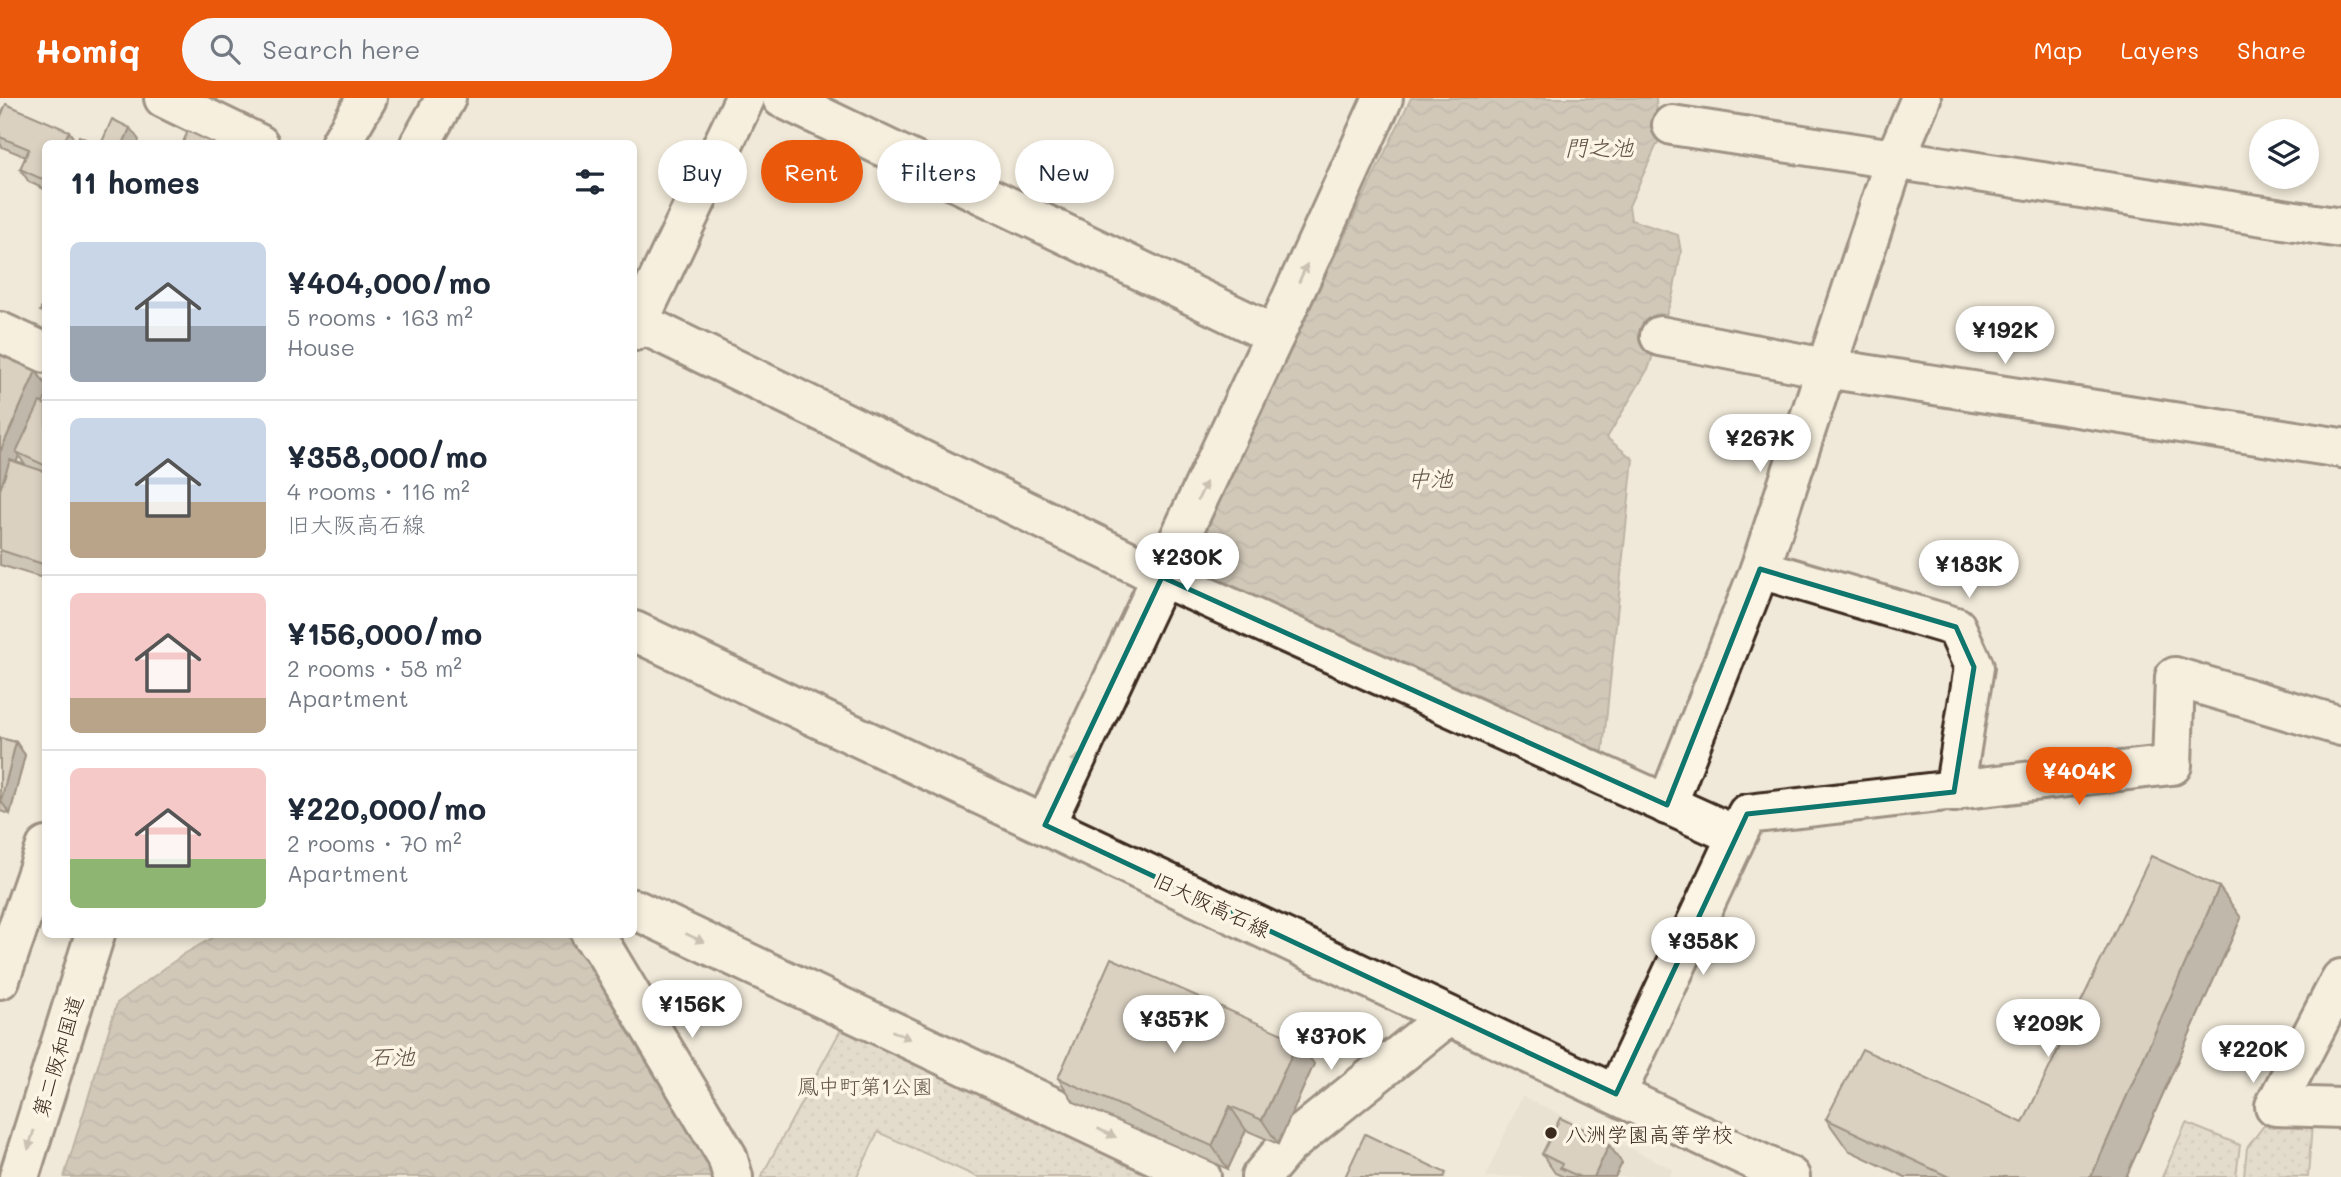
<!DOCTYPE html>
<html lang="en">
<head>
<meta charset="utf-8">
<style>
	:root { --surface:#fff; --page:#f6f6f7; --text:#1f2937; --muted:#747a83; --line:#e0e1e3; --accent:#ea580c }
	body { margin:0; font-family:Mali,"Klee One",sans-serif; background:var(--page); color:var(--text); height:100vh; display:flex; flex-direction:column; font-size:26px; white-space:nowrap }
	* { box-sizing:border-box; margin:0 }
	p { font-size:23px; color:var(--muted) }
	.icon { flex:none; width:38px; height:38px; fill:none; stroke:currentColor; stroke-width:2; stroke-linecap:round; stroke-linejoin:round }
	.map { position:relative; flex:1; overflow:hidden }
	.sheet { position:absolute; left:42px; top:42px; width:595px; height:798px; display:flex; flex-direction:column; background:var(--surface); border-radius:10px; box-shadow:0 4px 10px #0003 }
	.sheet>* { flex:none }
	.banner { position:absolute; left:658px; top:42px; width:665px; height:63px; display:flex; gap:14px }
	.controls { position:absolute; left:2249px; top:21px; display:grid; gap:14px }
	.controls a { display:grid; place-items:center; width:70px; height:70px; border-radius:50%; background:var(--surface); box-shadow:0 4px 10px #0003; font-size:35px }
	.price { position:absolute; translate:-50% -60px; padding:0 16px; border-radius:24px; background:#fff; color:#222; font-size:23px; line-height:46px; filter:drop-shadow(0 2px 4px #0008) }
	.price::after { content:''; position:absolute; left:50%; top:42px; width:21px; height:16px; margin-left:-10px; background:inherit; clip-path:polygon(0 0,100% 0,50% 100%) }
	.price.active { background:var(--accent); color:#fff }
	ul { padding:0; list-style:none }
	li { display:flex; align-items:center; gap:21px; height:175px; padding:0 28px }
	li+li { border-top:2px solid var(--line) }
	li span { display:grid; place-items:center; flex:none; width:196px; height:140px; border-radius:10px; color:#555 }
	li>.icon { margin-inline-start:auto }
	span .icon { width:84px; height:84px; fill:#fffc; stroke-width:1 }
	li b { font-size:30px }
	h2 { display:flex; justify-content:space-between; align-items:center; height:84px; padding:0 28px; font-size:30px }
	.pill { padding:0 24px; border-radius:32px; background:var(--surface); box-shadow:0 4px 10px #0003; font-size:24px; line-height:63px }
	.pill.active { background:var(--accent); color:#fff }
	header { display:flex; align-items:center; gap:42px; box-sizing:border-box; height:98px; padding:0 35px; background:var(--accent); color:#fff }
	header strong { font-size:33px }
	nav { display:flex; gap:38px; margin-inline-start:auto; font-size:24px }
	.search { width:490px; height:63px; background:var(--page); display:flex; align-items:center; gap:18px; box-sizing:border-box; padding:0 24px; border-radius:38px; color:var(--muted); font-size:26px }
	.map>svg:first-child { display:block }
	.built { fill:#e1d9c9 }
	.green { fill:url(#green-dots); stroke:#867a6c; stroke-width:2 }
	.water { fill:url(#water-waves); stroke:#7e7163; stroke-width:2 }
	.lines { fill:none; stroke-linecap:round; stroke-linejoin:round }
	.minor-casing { stroke:#3b2a1e; stroke-width:44 }
	.major-casing { stroke:#3b2a1e; stroke-width:44 }
	.highway-casing { stroke:#3b2a1e; stroke-width:44 }
	.minor { stroke:#fcf5e5; stroke-width:38 }
	.major { stroke:#fcf5e5; stroke-width:38 }
	.highway { stroke:#fcf5e5; stroke-width:38 }
	.wall { fill:#a39a8d; stroke:#3b2a1e; stroke-width:2; fill-rule:evenodd }
	.shaded-wall { fill:#857d73; stroke:#3b2a1e; stroke-width:2 }
	.building { fill:#beb3a4; stroke:#3b2a1e; stroke-width:2 }
	.oneway { fill:#9c9082 }
	.marked { fill:none; stroke:#0f766e; stroke-width:5; stroke-linejoin:round }
	.poi-dot { fill:#3b2a1e; stroke:#fcf5e5; stroke-width:2.5 }
	.labels { text-anchor:middle; dominant-baseline:central; stroke-width:7; stroke-linejoin:round; paint-order:stroke }
	.street-label { font-size:21px; fill:#3b2a1e; stroke:#fcf5e5 }
	.park-label { font-size:21px; fill:#615245; stroke:#fcf5e5 }
	.poi-label { font-size:21px; fill:#3b2a1e; stroke:#fcf5e5; text-anchor:start }
	.water-label { font-size:23px; font-style:italic; fill:#625346; stroke:#fcf5e5 }
</style>
</head>
<body>
<header>
<strong>Homiq</strong>
<div class="search"><svg class="icon" aria-label="search" viewBox="0 0 24 24"><circle cx="10" cy="10" r="6"/><path d="M15 15l6 6"/></svg>Search here</div>
<nav><a>Map</a><a>Layers</a><a>Share</a></nav>
</header>
<div class="map">
<svg width="2341" height="1079" viewBox="0 0 2341 1079">
	<defs>
		<pattern id="green-dots" width="8" height="8" patternUnits="userSpaceOnUse" patternTransform="scale(1.75)"><rect width="8" height="8" fill="#d2c9ba"/><path d="M2 2h.1M6 6h.1" fill="none" stroke="#b5ad9f" stroke-width="1.8" stroke-linecap="round"/></pattern>
		<pattern id="water-waves" width="16" height="10" patternUnits="userSpaceOnUse" patternTransform="scale(1.75)"><rect width="16" height="10" fill="#aaa091"/><path d="M0 5q4-4 8 0t8 0" fill="none" stroke="#8c8376"/></pattern>
	</defs>
	<rect width="100%" height="100%" fill="#f0e9d9"/>
	<filter id="ink" filterUnits="userSpaceOnUse"><feTurbulence type="fractalNoise" baseFrequency=".0143" numOctaves="2"/><feDisplacementMap in="SourceGraphic" scale="14" xChannelSelector="R" yChannelSelector="G"/><feConvolveMatrix kernelMatrix="1 2 1 2 8 2 1 2 1" color-interpolation-filters="sRGB"/></filter>
	<g filter="url(#ink)">
		<path class="built" d="M1522,998L1673,1071L1669,1079H1485Z"/>
		<g class="green">
			<path d="M845,924L1174,1079H977L878,1034L857,1079H761Z"/>
			<path d="M2268,1022L2312,1026L2308,1079L2244,1078L2247,1050Z"/>
			<path d="M2186,1025L2240,1047L2236,1079H2162Z"/>
		</g>
		<g class="water">
			<path d="M1411,0H1656L1658,44L1629,108L1631,122L1678,137L1681,154L1673,196L1649,269L1607,340L1633,361L1602,662L1187,466Z"/>
			<path d="M219,836L573,837L721,1079H64L117,905L184,856Z"/>
		</g>
		<g class="lines">
			<g class="minor-casing">
				<g id="minor">
					<path d="M164,0L259,46"/>
					<path d="M782,0L1275,237"/>
					<path d="M1672,27L2341,130"/>
					<path d="M634,222L1162,479L1735,737"/>
					<path d="M634,233L745,0"/>
					<path d="M1660,238L1825,270L2341,350"/>
					<path d="M1760,471L1956,529L1974,569L1954,694"/>
					<path d="M1667,707L1760,471L1895,61L1921,0"/>
					<path d="M1045,727L1275,237L1383,0"/>
					<path d="M634,811L1201,1079"/>
					<path d="M591,836L604,852L727,1058L733,1079"/>
					<path d="M2341,881L2275,1008L2341,1010"/>
					<path d="M1616,996L1747,716L2172,667L2175,579L2341,628"/>
					<path d="M1261,1079L1287,1048L1448,918"/>
				</g>
			</g>
			<g class="major-casing">
				<g id="major">
					<path d="M0,234L46,255"/>
					<path d="M634,533L1790,1079"/>
				</g>
			</g>
			<g class="highway-casing">
				<g id="highway">
					<path d="M340,46L367,0"/>
					<path d="M420,46L446,0"/>
					<path d="M0,881L46,749"/>
					<path d="M19,1079L95,836"/>
				</g>
			</g>
			<use href="#minor" class="minor"/>
			<use href="#major" class="major"/>
			<use href="#highway" class="highway"/>
		</g>
		<g class="wall">
			<path d="M0,20L76,44L46,46V92L29,84L20,71L26,59L2,49L0,45Z"/>
			<path d="M0,257L36,273L46,287V299L42,306L46,307V481L0,467ZM19,358L25,367L16,364Z"/>
			<path d="M0,640L16,644L25,657L10,716L0,713Z"/>
			<path d="M2219,789L2241,820L2126,1079H1905L1848,1052L1826,1021L2023,1025Z"/>
			<path d="M1298,943L1314,966L1278,1046L1246,1032L1228,1071L1074,1004L1058,980Z"/>
			<path d="M1589,1037L1609,1047L1622,1065L1615,1079H1564L1555,1075L1542,1056Z"/>
		</g>
		<g class="shaded-wall">
			<path d="M130,30L139,42L138,46H123Z"/>
			<path d="M69,33L77,46H63Z"/>
			<path d="M36,273L46,287V299L20,356L16,354L19,358L0,401V354Z"/>
			<path d="M16,644L25,657L10,716L1,703Z"/>
			<path d="M2219,789L2241,820L2126,1079H2091Z"/>
			<path d="M1298,943L1314,966L1278,1046L1262,1022Z"/>
			<path d="M1230,1008L1246,1032L1228,1071L1212,1048Z"/>
			<path d="M1609,1047L1622,1065L1615,1079H1594Z"/>
		</g>
		<g class="building">
			<path d="M6,6L69,33L63,46H46V83L20,71L29,51L0,39V20Z"/>
			<path d="M112,21L130,30L123,46H101Z"/>
			<path d="M188,33L215,46H182Z"/>
			<path d="M79,38L95,46H75Z"/>
			<path d="M46,201V215L40,213Z"/>
			<path d="M0,257L36,273L0,354Z"/>
			<path d="M40,304L46,307V368L16,354Z"/>
			<path d="M10,362L46,374V467L0,452V392Z"/>
			<path d="M0,640L16,644L1,703H0Z"/>
			<path d="M2151,758L2219,789L2091,1079H1949L1826,1021L1862,951L2023,1025Z"/>
			<path d="M1111,860L1298,943L1262,1022L1230,1008L1212,1048L1058,980Z"/>
			<path d="M1560,1020L1586,1032L1585,1035L1609,1047L1594,1079H1580L1560,1070L1562,1066L1542,1056Z"/>
			<path d="M1365,1036L1446,1075L1444,1079H1345Z"/>
		</g>
		<defs><path id="oneway-solid" d="M-6-.8H1V-3.2L6.5 0L1 3.2V.8H-6Z" transform="scale(1.75)"/></defs>
		<g class="oneway">
			<use href="#oneway-solid" transform="translate(1303 175) rotate(-66)"/>
			<use href="#oneway-solid" transform="translate(1202 393) rotate(-65)"/>
			<use href="#oneway-solid" transform="translate(1074 666) rotate(-65)"/>
			<use href="#oneway-solid" transform="translate(695 840) rotate(25)"/>
			<use href="#oneway-solid" transform="translate(901 937) rotate(25)"/>
			<use href="#oneway-solid" transform="translate(1107 1035) rotate(25)"/>
			<use href="#oneway-solid" transform="translate(31 1042) rotate(107)"/>
		</g>
	</g>
	<path d="M0 0H2341V1079H0ZM1760,471L1956,529L1974,569L1954,694L1747,716L1616,996L1045,727L1162,479L1667,707Z" fill="#f0e9d9" fill-opacity=".55" fill-rule="evenodd"/>
	<path class="marked" d="M1760,471L1956,529L1974,569L1954,694L1747,716L1616,996L1045,727L1162,479L1667,707Z"/>
	<circle class="poi-dot" cx="1551" cy="1035" r="7"/>
	<g class="labels">
		<g class="street-label">
			<text transform="translate(1212 806) rotate(25)">旧大阪高石線</text>
			<text transform="translate(57 958) rotate(-73)">第二阪和国道</text>
		</g>
		<g class="park-label">
			<text x="865" y="987">鳳中町第1公園</text>
		</g>
		<g class="poi-label">
			<text x="1565" y="1035">八洲学園高等学校</text>
		</g>
		<g class="water-label">
			<text x="1599" y="49">門之池</text>
			<text x="1430" y="380">中池</text>
			<text x="392" y="958">石池</text>
		</g>
	</g>
</svg>
<div class="controls">
<a><svg class="icon" aria-label="layers" viewBox="0 0 24 24"><path d="M12 4l9 5-9 5-9-5zM3 14l9 5 9-5"/></svg></a>
</div>
<b class="price" style="left:2005px;top:268px">¥192K</b>
<b class="price" style="left:1760px;top:376px">¥267K</b>
<b class="price" style="left:1187px;top:495px">¥230K</b>
<b class="price" style="left:1969px;top:502px">¥183K</b>
<b class="price active" style="left:2079px;top:709px">¥404K</b>
<b class="price" style="left:1703px;top:879px">¥358K</b>
<b class="price" style="left:692px;top:942px">¥156K</b>
<b class="price" style="left:1174px;top:957px">¥357K</b>
<b class="price" style="left:2048px;top:961px">¥209K</b>
<b class="price" style="left:1331px;top:974px">¥370K</b>
<b class="price" style="left:2253px;top:987px">¥220K</b>
<div class="banner">
<a class="pill">Buy</a>
<a class="pill active">Rent</a>
<a class="pill">Filters</a>
<a class="pill">New</a>
</div>
<section class="sheet">
<h2>11 homes<svg class="icon" aria-label="filters" viewBox="0 0 24 24"><path d="M4 7h16M4 17h16"/><circle cx="9" cy="7" r="2"/><circle cx="15" cy="17" r="2"/></svg></h2>
<ul>
<li><span style="background:linear-gradient(#c9d6e8 60%,#9aa5b1 0)"><svg class="icon" aria-label="home" viewBox="0 0 24 24"><path d="M3 11l9-7 9 7M6 9v11h12V9"/></svg></span><div><b>¥404,000/mo</b><p>5 rooms · 163 m²</p><p>House</p></div></li>
<li><span style="background:linear-gradient(#c9d6e8 60%,#b9a48a 0)"><svg class="icon" aria-label="home" viewBox="0 0 24 24"><path d="M3 11l9-7 9 7M6 9v11h12V9"/></svg></span><div><b>¥358,000/mo</b><p>4 rooms · 116 m²</p><p>旧大阪高石線</p></div></li>
<li><span style="background:linear-gradient(#f6c9c9 75%,#b9a48a 0)"><svg class="icon" aria-label="home" viewBox="0 0 24 24"><path d="M3 11l9-7 9 7M6 9v11h12V9"/></svg></span><div><b>¥156,000/mo</b><p>2 rooms · 58 m²</p><p>Apartment</p></div></li>
<li><span style="background:linear-gradient(#f6c9c9 65%,#8fb573 0)"><svg class="icon" aria-label="home" viewBox="0 0 24 24"><path d="M3 11l9-7 9 7M6 9v11h12V9"/></svg></span><div><b>¥220,000/mo</b><p>2 rooms · 70 m²</p><p>Apartment</p></div></li>
</ul>
</section>
</div>
</body>
</html>
